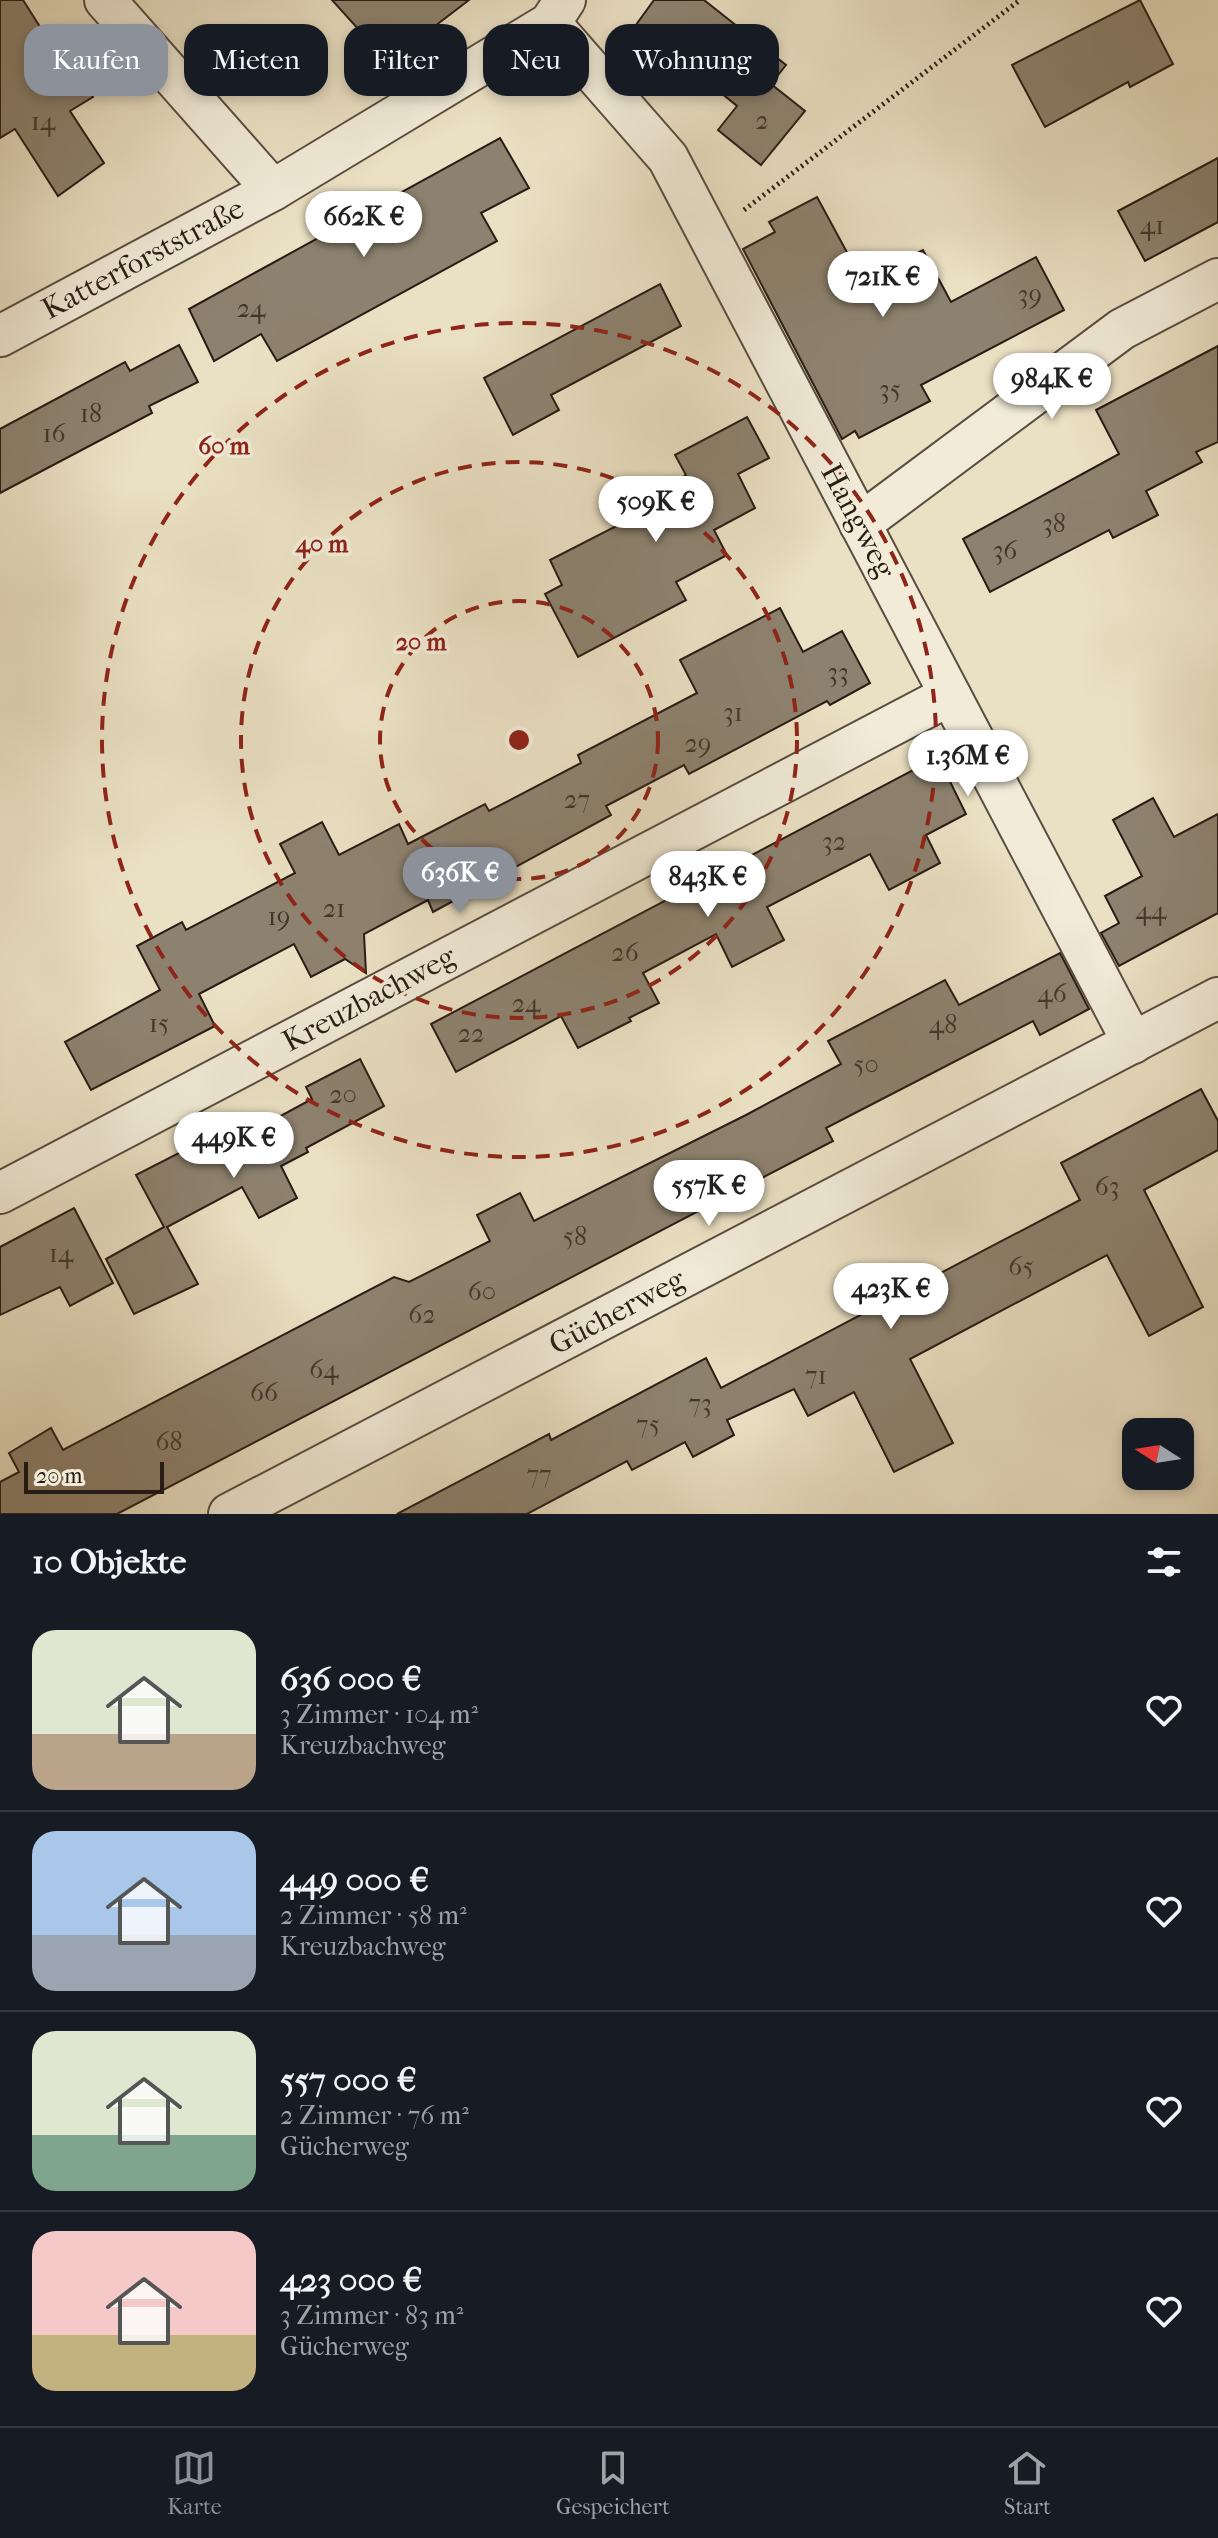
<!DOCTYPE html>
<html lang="de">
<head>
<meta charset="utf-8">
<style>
	:root { --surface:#171b24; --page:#242831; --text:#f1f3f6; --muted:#9ea1a6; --line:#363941; --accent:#8c9099 }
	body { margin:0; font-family:"IM FELL French Canon",serif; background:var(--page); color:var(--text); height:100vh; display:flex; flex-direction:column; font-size:30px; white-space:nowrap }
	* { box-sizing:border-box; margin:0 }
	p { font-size:26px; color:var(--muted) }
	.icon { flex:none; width:44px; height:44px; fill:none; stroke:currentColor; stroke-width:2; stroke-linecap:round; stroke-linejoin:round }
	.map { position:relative; height:1514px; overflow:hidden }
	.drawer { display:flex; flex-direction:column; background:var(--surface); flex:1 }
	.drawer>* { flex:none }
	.top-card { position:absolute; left:24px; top:24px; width:800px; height:72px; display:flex; gap:16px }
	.needle { width:52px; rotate:282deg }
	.tools { position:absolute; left:1122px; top:1418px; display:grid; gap:16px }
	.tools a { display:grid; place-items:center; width:72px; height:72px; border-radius:16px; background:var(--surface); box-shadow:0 4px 12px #0003; font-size:40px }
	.scale { position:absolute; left:24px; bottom:20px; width:140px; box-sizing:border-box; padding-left:8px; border:4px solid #291c14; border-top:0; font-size:22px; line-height:28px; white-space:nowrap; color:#291c14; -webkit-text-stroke:6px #f1ebd8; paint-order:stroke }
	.price { position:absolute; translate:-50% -68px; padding:0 18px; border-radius:28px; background:#fff; color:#222; font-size:26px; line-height:52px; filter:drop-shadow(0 2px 4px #0008) }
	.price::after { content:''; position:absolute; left:50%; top:48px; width:24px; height:18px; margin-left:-12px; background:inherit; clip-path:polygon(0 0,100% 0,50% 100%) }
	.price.selected { background:var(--accent); color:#fff }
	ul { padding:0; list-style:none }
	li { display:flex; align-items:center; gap:24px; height:200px; padding:0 32px }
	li+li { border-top:2px solid var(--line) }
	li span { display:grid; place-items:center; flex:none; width:224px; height:160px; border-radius:24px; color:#555 }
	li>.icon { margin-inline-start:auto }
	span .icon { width:96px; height:96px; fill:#fffc; stroke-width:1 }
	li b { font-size:34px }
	h2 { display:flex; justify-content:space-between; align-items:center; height:96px; padding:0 32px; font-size:34px }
	.pill { padding:0 28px; border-radius:24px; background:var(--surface); box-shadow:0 4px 12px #0003; font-size:28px; line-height:72px }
	.pill.selected { background:var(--accent); color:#fff }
	.tab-bar { display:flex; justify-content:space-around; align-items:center; height:112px; border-top:2px solid var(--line); background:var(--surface); font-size:22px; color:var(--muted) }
	.tab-bar a { display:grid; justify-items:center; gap:4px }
	.tab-bar .selected { color:var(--accent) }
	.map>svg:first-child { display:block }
	.building { fill:#8d826f; stroke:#291c14; stroke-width:2 }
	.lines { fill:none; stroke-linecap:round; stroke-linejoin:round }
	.minor-casing { stroke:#594d40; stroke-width:44 }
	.path { stroke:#291c14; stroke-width:5; stroke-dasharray:2 4; stroke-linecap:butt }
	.minor { stroke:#f1ebd8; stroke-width:40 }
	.ring { fill:none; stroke:#8f2418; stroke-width:4; stroke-dasharray:14 10 }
	.labels { text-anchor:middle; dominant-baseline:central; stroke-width:7; stroke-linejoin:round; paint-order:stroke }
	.number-label { font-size:26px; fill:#42362b }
	.street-label { font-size:30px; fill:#291c14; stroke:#f1ebd8 }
	.centre { fill:#8f2418; stroke:#f1ebd8; stroke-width:4 }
	.ring-label { font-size:24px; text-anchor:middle; font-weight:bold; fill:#8f2418; stroke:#f1ebd8; stroke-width:7; stroke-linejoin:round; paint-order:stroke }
</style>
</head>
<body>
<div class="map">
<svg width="1218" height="1514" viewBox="0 0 1218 1514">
	<rect width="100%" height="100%" fill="#eae0c3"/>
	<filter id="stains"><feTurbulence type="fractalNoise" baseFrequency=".0025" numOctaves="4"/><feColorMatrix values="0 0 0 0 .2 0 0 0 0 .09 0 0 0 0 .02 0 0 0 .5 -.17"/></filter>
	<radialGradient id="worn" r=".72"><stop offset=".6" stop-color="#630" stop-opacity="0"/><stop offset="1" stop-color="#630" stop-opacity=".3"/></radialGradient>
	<g class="building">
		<path d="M0,0H23L49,41H58L93,97L70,111L104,163L58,196L15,129L0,138Z"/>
		<path d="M332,0H469L388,62Z"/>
		<path d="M654,0H704L786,65L771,84L805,111L761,165L718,130L737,106L678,58L676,61L633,29Z"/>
		<path d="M1140,0L1173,64L1130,87L1128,82L1045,127L1012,65Z"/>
		<path d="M500,138L529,188L481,213L497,241L277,361L261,334L214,361L189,309Z"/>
		<path d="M1218,158V222L1145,261L1118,211Z"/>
		<path d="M817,197L862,280L923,250L951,302L1036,257L1064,310L921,385L930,401L859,438L855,431L842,439L743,249L775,232L769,222Z"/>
		<path d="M660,284L681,326L551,395L559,410L513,435L484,378Z"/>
		<path d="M179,345L198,382L149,406L152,413L0,493V429L125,362L130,371Z"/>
		<path d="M1218,346V442L1196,452L1202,462L1146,491L1158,515L1113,538L1109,530L990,592L963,539L1119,454L1096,410Z"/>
		<path d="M747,417L769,458L738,474L755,508L714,530L727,555L676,582L686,600L578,657L545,594L562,585L550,560L671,498L665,487L686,475L675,455Z"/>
		<path d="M780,608L803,652L842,631L870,683L830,705L827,701L689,774L684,765L606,806L611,815L433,912L428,900L364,934L366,973L345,959L311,977L294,944L199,994L215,1026L91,1090L65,1042L160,990L137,946L182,922L186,930L295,873L280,844L322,822L339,855L399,824L408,844L485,804L489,811L581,763L578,755L697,693L680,660Z"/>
		<path d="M938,757L966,814L926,835L940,863L889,890L870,854L767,907L784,940L732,967L716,934L643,973L659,1003L629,1018L631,1021L578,1048L561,1016L456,1072L431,1024Z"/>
		<path d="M1153,798L1174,837L1218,814V913L1119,966L1101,933L1119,923L1105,896L1142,876L1113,820Z"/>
		<path d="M1060,953L1089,1009L1040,1035L1033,1021L917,1081L826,1128L833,1141L117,1514H0V1482L19,1472L9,1453L51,1428L63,1450L394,1277L409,1282L490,1241L477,1215L520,1193L534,1221L746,1115L841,1064L828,1041L945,980L959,1005Z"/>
		<path d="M360,1059L384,1106L306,1148L308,1152L281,1166L297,1198L259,1218L242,1187L167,1227L198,1284L134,1314L106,1259L164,1227L136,1175L218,1133L225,1146L312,1099L306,1087Z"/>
		<path d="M1201,1089L1218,1121V1150L1144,1190L1203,1307L1149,1336L1107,1255L910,1359L953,1443L894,1472L854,1392L808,1416L794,1389L727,1420L734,1435L693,1457L685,1442L632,1470L627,1461L527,1514H397L549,1434L551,1440L706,1358L721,1388L1080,1200L1061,1163Z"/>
		<path d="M74,1208L113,1283L70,1306L60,1287L0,1315V1247Z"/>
	</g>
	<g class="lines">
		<g class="minor-casing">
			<g id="minor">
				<path d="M105,0L273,190"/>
				<path d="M550,23L668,158L1133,1043"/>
				<path d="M0,336L273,190L550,23L565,0"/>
				<path d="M860,524L1122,329L1218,279"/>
				<path d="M0,1193L950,695"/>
				<path d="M229,1514L1218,998"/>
			</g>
		</g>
		<path class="path" d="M744,210L1020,0"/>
		<use href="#minor" class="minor"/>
	</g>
	<g class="ring">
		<circle cx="519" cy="740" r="139"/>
		<circle cx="519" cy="740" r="278"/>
		<circle cx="519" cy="740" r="417"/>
	</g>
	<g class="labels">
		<g class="number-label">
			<text x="762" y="120">2</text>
			<text x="43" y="121">14</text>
			<text x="1152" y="225">41</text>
			<text x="1030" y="294">39</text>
			<text x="251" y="308">24</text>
			<text x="890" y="389">35</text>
			<text x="91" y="413">18</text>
			<text x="54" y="433">16</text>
			<text x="1054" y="523">38</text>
			<text x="1005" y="550">36</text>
			<text x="838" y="672">33</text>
			<text x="733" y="712">31</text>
			<text x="698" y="743">29</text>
			<text x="577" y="799">27</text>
			<text x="834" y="841">32</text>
			<text x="334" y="908">21</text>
			<text x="1151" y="910">44</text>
			<text x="279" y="916">19</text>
			<text x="625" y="952">26</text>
			<text x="1052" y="993">46</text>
			<text x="526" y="1003">24</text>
			<text x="159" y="1023">15</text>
			<text x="943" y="1024">48</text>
			<text x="471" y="1033">22</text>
			<text x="866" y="1064">50</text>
			<text x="343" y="1094">20</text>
			<text x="1107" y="1186">63</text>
			<text x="575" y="1236">58</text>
			<text x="61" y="1253">14</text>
			<text x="1021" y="1266">65</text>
			<text x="482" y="1291">60</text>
			<text x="422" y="1314">62</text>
			<text x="324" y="1369">64</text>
			<text x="816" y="1375">71</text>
			<text x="264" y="1392">66</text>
			<text x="700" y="1403">73</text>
			<text x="648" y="1424">75</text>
			<text x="169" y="1441">68</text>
			<text x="539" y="1474">77</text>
		</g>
		<g class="street-label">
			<text transform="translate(143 259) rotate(-28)">Katterforststraße</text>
			<text transform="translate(858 521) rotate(62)">Hangweg</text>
			<text transform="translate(369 999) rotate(-28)">Kreuzbachweg</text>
			<text transform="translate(617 1312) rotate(-28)">Gücherweg</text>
		</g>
	</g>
	<circle cx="519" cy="740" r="12" class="centre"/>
	<g class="ring-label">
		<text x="224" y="454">60 m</text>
		<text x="322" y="552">40 m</text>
		<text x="421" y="650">20 m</text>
	</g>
	<rect width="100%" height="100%" filter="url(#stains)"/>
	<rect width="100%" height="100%" fill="url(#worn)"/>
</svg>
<div class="tools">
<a><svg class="needle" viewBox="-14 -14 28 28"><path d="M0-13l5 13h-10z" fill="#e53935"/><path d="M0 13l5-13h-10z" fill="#9ea1a6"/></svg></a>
</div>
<div class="scale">20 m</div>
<b class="price" style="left:364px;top:259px">662K €</b>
<b class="price" style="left:883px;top:319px">721K €</b>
<b class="price" style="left:1052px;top:421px">984K €</b>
<b class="price" style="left:656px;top:544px">509K €</b>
<b class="price" style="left:968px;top:798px">1.36M €</b>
<b class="price selected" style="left:460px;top:915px">636K €</b>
<b class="price" style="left:708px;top:919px">843K €</b>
<b class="price" style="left:234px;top:1180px">449K €</b>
<b class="price" style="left:709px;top:1228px">557K €</b>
<b class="price" style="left:891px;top:1331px">423K €</b>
<div class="top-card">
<a class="pill selected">Kaufen</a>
<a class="pill">Mieten</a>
<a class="pill">Filter</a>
<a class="pill">Neu</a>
<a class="pill">Wohnung</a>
</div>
</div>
<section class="drawer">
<h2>10 Objekte<svg class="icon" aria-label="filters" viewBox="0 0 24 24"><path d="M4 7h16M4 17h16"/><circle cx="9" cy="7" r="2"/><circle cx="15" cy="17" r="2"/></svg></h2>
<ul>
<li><span style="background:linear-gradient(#dfe7d0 65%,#b9a48a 0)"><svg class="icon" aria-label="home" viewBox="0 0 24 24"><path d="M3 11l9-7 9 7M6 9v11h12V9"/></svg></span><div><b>636 000 €</b><p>3 Zimmer · 104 m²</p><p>Kreuzbachweg</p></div><svg class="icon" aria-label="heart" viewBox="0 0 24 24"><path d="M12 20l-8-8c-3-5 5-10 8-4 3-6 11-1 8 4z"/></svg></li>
<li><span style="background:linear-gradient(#a9c7e8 65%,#9aa5b1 0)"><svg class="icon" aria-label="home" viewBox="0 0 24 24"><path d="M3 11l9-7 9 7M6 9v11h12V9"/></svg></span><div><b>449 000 €</b><p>2 Zimmer · 58 m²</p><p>Kreuzbachweg</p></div><svg class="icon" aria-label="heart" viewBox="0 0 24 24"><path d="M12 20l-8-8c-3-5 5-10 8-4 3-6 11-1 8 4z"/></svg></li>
<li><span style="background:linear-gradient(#dfe7d0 65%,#7fa58c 0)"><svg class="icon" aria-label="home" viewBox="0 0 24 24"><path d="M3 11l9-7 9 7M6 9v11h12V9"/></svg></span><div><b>557 000 €</b><p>2 Zimmer · 76 m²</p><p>Gücherweg</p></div><svg class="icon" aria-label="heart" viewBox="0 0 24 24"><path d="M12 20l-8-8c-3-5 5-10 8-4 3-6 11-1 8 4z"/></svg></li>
<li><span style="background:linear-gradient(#f6c9c9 65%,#c2b280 0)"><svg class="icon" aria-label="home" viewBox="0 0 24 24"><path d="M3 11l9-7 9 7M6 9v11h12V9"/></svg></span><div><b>423 000 €</b><p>3 Zimmer · 83 m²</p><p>Gücherweg</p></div><svg class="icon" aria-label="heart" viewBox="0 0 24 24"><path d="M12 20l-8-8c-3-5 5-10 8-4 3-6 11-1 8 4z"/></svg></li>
</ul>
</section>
<nav class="tab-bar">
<a class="selected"><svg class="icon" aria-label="map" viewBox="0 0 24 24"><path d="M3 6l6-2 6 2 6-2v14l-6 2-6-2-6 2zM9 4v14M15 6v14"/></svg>Karte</a>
<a><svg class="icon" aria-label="saved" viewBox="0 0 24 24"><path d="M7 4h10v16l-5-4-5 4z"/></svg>Gespeichert</a>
<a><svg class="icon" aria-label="home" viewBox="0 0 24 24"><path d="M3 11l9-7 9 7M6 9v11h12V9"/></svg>Start</a>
</nav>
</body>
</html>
